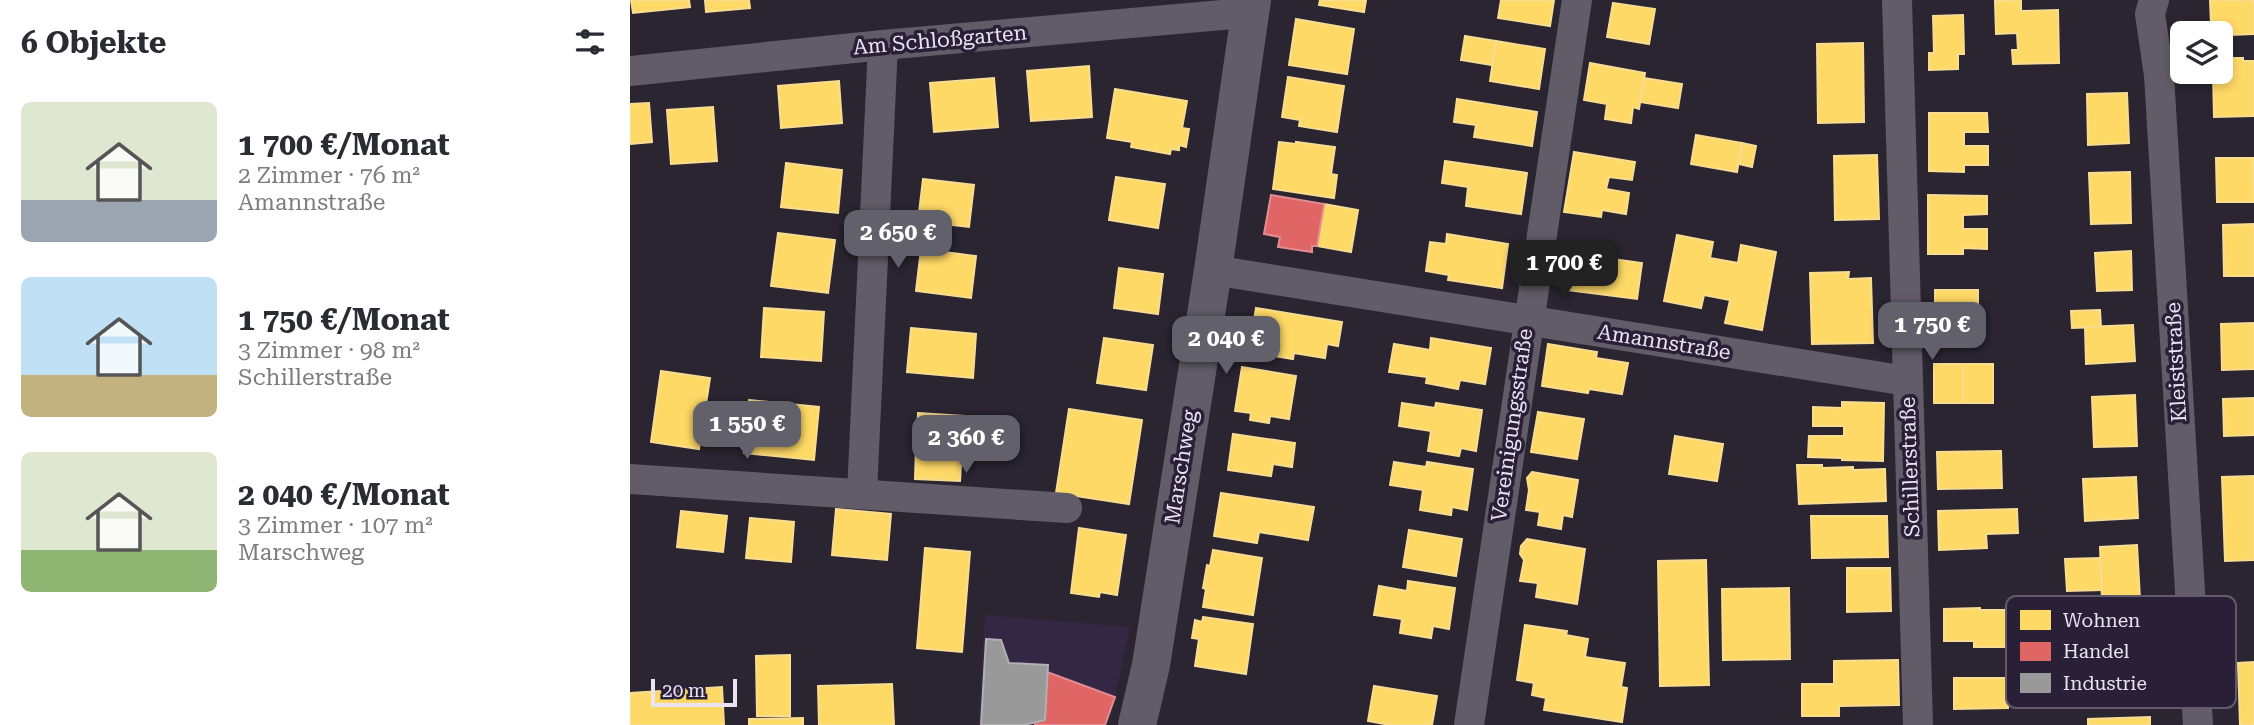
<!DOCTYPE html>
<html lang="de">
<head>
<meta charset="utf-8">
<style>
	:root { --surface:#fff; --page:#f7f7f7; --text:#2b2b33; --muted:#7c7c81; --accent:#62606b }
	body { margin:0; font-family:"Roboto Serif",serif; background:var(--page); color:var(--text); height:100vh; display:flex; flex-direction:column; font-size:26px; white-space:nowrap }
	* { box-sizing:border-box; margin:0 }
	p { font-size:23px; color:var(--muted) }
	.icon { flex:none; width:38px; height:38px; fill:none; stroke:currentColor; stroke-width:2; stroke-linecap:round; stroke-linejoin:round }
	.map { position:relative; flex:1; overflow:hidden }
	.drawer { display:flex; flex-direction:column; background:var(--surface); width:630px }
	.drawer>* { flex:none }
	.controls { position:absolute; left:1540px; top:21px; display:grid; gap:14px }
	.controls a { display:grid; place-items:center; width:63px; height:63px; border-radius:10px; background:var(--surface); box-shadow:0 4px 10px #0003; font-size:35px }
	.scale { position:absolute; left:21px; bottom:18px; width:86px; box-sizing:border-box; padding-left:7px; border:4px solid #e9e3f4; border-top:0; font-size:19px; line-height:24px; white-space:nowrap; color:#e9e3f4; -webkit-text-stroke:5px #291f37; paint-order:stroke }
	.price { position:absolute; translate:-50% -60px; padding:0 16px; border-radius:14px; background:var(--accent); color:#fff; font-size:23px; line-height:46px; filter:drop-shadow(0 2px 4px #0008) }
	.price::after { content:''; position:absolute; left:50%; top:42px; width:21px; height:16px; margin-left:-10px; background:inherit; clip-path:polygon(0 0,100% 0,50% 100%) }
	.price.active { background:#222; color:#fff }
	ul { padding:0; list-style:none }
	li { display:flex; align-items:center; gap:21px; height:175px; padding:0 21px }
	li span { display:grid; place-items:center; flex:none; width:196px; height:140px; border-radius:10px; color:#555 }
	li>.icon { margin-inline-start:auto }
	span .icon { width:84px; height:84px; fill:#fffc; stroke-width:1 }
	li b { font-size:30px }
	h2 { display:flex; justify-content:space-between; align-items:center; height:84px; padding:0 21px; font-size:30px }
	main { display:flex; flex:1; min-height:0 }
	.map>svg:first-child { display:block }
	.built { fill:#332743 }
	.homes { fill:#ffd966; stroke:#f8dc91; stroke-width:2 }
	.shops { fill:#e06666; stroke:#e38c91; stroke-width:2 }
	.industry { fill:#999; stroke:#b1afb4; stroke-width:2 }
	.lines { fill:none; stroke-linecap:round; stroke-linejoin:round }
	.street { stroke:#615c67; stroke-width:30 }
	.secondary { stroke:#615c67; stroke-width:38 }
	.labels { text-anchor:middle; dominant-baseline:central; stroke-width:7; stroke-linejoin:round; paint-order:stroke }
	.street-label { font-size:21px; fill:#e9e3f4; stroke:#291f37 }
	.key { fill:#291f37; stroke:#635a70; stroke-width:2 }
	.key-label { font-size:19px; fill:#e9e3f4 }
</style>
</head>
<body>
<main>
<section class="drawer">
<h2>6 Objekte<svg class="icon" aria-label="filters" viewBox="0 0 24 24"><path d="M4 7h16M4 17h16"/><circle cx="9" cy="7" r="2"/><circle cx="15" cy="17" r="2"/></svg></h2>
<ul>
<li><span style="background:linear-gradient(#dfe7d0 70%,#9aa5b1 0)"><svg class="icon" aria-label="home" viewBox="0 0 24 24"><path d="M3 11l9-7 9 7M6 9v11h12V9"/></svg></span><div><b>1 700 €/Monat</b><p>2 Zimmer · 76 m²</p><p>Amannstraße</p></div></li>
<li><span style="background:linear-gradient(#bfe0f5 70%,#c2b280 0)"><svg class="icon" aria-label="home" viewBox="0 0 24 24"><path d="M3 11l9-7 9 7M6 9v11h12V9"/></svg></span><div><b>1 750 €/Monat</b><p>3 Zimmer · 98 m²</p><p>Schillerstraße</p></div></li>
<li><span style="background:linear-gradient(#dfe7d0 70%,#8fb573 0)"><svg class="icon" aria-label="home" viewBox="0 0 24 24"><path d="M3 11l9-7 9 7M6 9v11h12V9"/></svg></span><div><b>2 040 €/Monat</b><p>3 Zimmer · 107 m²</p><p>Marschweg</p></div></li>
</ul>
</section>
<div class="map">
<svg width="1624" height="725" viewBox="0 0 1624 725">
	<rect width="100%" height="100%" fill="#2a2531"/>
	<path class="built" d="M355,615L500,627L485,697L475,725H348Z"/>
	<g class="homes">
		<path d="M1,0H59L60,7L3,13Z"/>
		<path d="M75,0H119L120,8L76,12Z"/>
		<path d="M690,0H736L734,12L689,5Z"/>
		<path d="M871,0H924L920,26L868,18Z"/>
		<path d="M1391,0V11L1428,10L1429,63L1383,64L1382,50H1388L1387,33L1366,34L1365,1Z"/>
		<path d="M1580,0H1624V34L1600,35L1599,24H1581Z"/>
		<path d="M983,3L1025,9L1019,44L977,37Z"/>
		<path d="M1333,15L1334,54H1328V69L1299,70V53H1304L1303,16Z"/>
		<path d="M666,19L724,29L717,74L659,65Z"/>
		<path d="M835,36L866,41L862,65L831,60Z"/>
		<path d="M866,41L915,49L909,89L860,81Z"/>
		<path d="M1233,43L1234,122L1188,123L1187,44Z"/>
		<path d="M1591,58H1613V61H1624V116L1584,117L1583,72H1591Z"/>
		<path d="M960,63L1015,73L1009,109L1003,107L1001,123L975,119L977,104L954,100Z"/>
		<path d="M459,66L462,117L401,121L397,71Z"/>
		<path d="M658,77L714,86L707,132L669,126L670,120L652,117Z"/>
		<path d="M364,78L368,127L304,132L300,83Z"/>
		<path d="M1014,78L1052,84L1048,108L1010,102Z"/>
		<path d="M209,81L212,123L151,128L148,86Z"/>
		<path d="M485,89L557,101L552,128L559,129L556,147L549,145V150L541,149L540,154L501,147L502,142L477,138Z"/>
		<path d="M1497,93L1499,143L1458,145L1457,94Z"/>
		<path d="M827,99L907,112L902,146L844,137L846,125L824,122Z"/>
		<path d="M19,103L22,142L0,144V104Z"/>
		<path d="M83,107L87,161L41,164L37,110Z"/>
		<path d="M1299,113H1357L1358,132H1334V146H1358V165H1334V172L1299,171Z"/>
		<path d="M1066,135L1112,143L1107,172L1061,164Z"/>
		<path d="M649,142L666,144V142L705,147L701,174L707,175L704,198L643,189Z"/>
		<path d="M1112,143L1126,146L1122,167L1109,164Z"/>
		<path d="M944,152L1005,162L1002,180L979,177L976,189L999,193L996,214L972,210L971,217L934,212Z"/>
		<path d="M1247,155L1249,219L1205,220L1204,156Z"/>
		<path d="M1586,158H1623L1624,202H1587Z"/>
		<path d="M815,161L897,173L891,214L836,206L838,187L812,183Z"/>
		<path d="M156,163L212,170L208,213L151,207Z"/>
		<path d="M1500,172L1501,223L1461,224L1459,173Z"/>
		<path d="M486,177L535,184L528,228L479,220Z"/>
		<path d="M293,179L344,185L339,227L288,221Z"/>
		<path d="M1298,195L1357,196V214L1333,215V229H1357V249L1333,248V254H1298Z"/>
		<path d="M694,204L728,210L721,252L687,246Z"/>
		<path d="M1624,224V276H1594L1593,225Z"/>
		<path d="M148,233L205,240L198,293L141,286Z"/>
		<path d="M817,234L878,244L872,288L818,280L819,275L796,271L800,242L816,244Z"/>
		<path d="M1047,235L1083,242L1080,258L1108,263L1111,245L1146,252L1132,330L1095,323L1100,300L1074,295L1071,308L1034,301Z"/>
		<path d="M291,249L346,256L341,298L286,291Z"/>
		<path d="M1501,251L1502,290L1467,291L1465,253Z"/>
		<path d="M940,253L1012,263L1007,299L936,290Z"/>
		<path d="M489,268L533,274L528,314L484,308Z"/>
		<path d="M1219,272L1218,279L1241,278L1243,343L1182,344L1180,273Z"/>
		<rect x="1305" y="290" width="43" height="50"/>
		<path d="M134,308L194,312L191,361L131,357Z"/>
		<path d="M626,308L712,322L708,346L697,344L695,358L664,353L663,359L619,352Z"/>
		<path d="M1470,310L1471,327L1442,328L1441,311Z"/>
		<path d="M1624,323V369L1592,370L1591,324Z"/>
		<path d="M1503,325L1505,361L1456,364L1455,327Z"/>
		<path d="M281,328L346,334L343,378L277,372Z"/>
		<path d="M474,338L523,345L516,390L467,383Z"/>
		<path d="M801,338L861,348L855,384L830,380L828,389L796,383L797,377L759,372L764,344L800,350Z"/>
		<path d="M918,344L967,352L966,358L998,363L992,394L959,389L958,393L912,386Z"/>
		<rect x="1304" y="364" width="29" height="39"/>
		<rect x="1333" y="364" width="30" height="39"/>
		<path d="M612,367L666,376L659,419L640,416L639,423L620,420L621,413L605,411Z"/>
		<path d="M31,371L80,378L69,449L21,442Z"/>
		<path d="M1505,395L1507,446L1464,447L1462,397Z"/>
		<path d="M1624,398V435L1594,436L1593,399Z"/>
		<path d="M119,400L189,407L184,460L114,453Z"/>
		<path d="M1212,402L1254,403L1253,461L1212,460V458L1178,457L1179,436H1214V426H1183V407L1212,408Z"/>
		<path d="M772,403L805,408L806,403L852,410L846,451L831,448L829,456L798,451L801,431L769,426Z"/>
		<path d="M439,409L512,420L499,504L426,493Z"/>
		<path d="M908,412L954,419L947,459L901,452Z"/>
		<path d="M288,413L334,416L332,450L286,447Z"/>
		<path d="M603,434L665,443L662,467L643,464L641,476L598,470Z"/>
		<path d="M1045,436L1093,444L1087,481L1039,474Z"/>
		<path d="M286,447L332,450L330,481L285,479Z"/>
		<path d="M1371,451L1372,488L1308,489L1307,452Z"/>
		<path d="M764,462L796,467L797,462L843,469L837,510L822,507L821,515L790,510L793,490L760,485Z"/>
		<path d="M1167,465H1192V468L1223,467V470L1255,469L1256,501L1169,504Z"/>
		<path d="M902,472L948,480L942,517L933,515L931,529L908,525L910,512L896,510L899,490L897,478Z"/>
		<path d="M1624,476V560L1595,561L1592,477Z"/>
		<path d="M1506,477L1508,518L1455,521L1453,479Z"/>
		<path d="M591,493L684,507L678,540L629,532L627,543L584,536Z"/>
		<path d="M206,509L261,514L257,560L202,555Z"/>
		<path d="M1387,509L1388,533L1356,534L1357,548L1309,550L1308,511Z"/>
		<path d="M51,511L97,516L93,552L47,547Z"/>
		<path d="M1181,516H1257L1258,557L1182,558Z"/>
		<path d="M120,518L164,522L161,562L116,558Z"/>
		<path d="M449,528L496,535L487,595L470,592L469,597L441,593Z"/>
		<path d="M779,530L832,539L826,576L773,567Z"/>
		<path d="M897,539L955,549L947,604L906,597L908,583L890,581L894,560L890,554L891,546Z"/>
		<path d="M1507,545L1510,599L1472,600L1470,547Z"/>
		<path d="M295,548L340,552L332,652L287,648Z"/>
		<path d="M583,550L632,558L623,615L573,607L576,589L573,588L577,565L580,566Z"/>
		<path d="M1470,558L1472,590L1437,591L1435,559Z"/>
		<path d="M1076,560L1079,685L1030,686L1028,561Z"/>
		<path d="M1217,568H1260L1261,611L1217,612Z"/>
		<path d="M778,581L825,588L819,629L803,626L801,638L770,633L772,619L744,615L749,586L777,591Z"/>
		<path d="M1159,588L1160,659L1093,660L1092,589Z"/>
		<path d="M1350,608V610H1379V647H1344V641H1314V609Z"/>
		<path d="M573,617L623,624L616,674L565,666L569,639L562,638L565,620L572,622Z"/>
		<path d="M895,625L937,631L936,635L958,639L955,657L995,663L991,687L997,688L992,722L914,710L916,698L902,695L904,683L887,680Z"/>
		<path d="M160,655V716H127L126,656Z"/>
		<path d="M1268,660L1269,705L1209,706V716H1172V684H1204V661Z"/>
		<path d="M1624,662V725H1610L1608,663Z"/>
		<path d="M1324,678H1378V708L1324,709Z"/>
		<path d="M262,684L264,725H189L188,686Z"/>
		<path d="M744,686L807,696L802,725H760L738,721Z"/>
		<path d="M92,687L94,725H0V693Z"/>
		<path d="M1520,717V725H1458V719Z"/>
		<path d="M173,718V725H119V719Z"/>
	</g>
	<g class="shops">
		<path d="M641,195L694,204L687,246H682V252L648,247L650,237L634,234Z"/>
		<path d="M409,669L485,697L475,725H405Z"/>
	</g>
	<path class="industry" d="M356,639L371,640L379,663L418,665L415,720L394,725H351Z"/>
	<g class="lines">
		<g class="street">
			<path d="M1267,0L1288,725"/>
			<path d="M1524,0L1520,14L1529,75L1568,725"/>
			<path d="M0,71L253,45L603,14L620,16"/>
			<path d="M583,270L1277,381"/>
			<path d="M0,479L437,508"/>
			<path d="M232,493L253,45"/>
			<path d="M839,725L947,0"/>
		</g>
		<path class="secondary" d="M507,725L521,665L583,270L622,0"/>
	</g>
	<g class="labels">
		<g class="street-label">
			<text transform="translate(310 40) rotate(-5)">Am Schloßgarten</text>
			<text transform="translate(1034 342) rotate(9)">Amannstraße</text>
			<text transform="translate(1546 362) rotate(-93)">Kleiststraße</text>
			<text transform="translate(882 425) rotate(-82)">Vereinigungsstraße</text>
			<text transform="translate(551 467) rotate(-81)">Marschweg</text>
			<text transform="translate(1280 467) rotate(-92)">Schillerstraße</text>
		</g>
	</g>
	<rect x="1376" y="596" width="230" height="112" rx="10" class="key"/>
	<rect x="1390" y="610" width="31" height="20" fill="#ffd966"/>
	<rect x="1390" y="642" width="31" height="19" fill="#e06666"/>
	<rect x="1390" y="673" width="31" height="20" fill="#999"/>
	<g class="key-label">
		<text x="1433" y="627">Wohnen</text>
		<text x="1433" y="658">Handel</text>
		<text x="1433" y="690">Industrie</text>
	</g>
</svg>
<div class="controls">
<a><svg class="icon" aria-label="layers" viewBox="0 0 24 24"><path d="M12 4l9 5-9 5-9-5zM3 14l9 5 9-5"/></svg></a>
</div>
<div class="scale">20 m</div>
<b class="price" style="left:268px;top:270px">2 650 €</b>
<b class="price active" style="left:934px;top:300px">1 700 €</b>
<b class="price" style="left:1302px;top:362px">1 750 €</b>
<b class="price" style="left:596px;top:376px">2 040 €</b>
<b class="price" style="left:117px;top:461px">1 550 €</b>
<b class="price" style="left:336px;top:475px">2 360 €</b>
</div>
</main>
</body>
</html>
